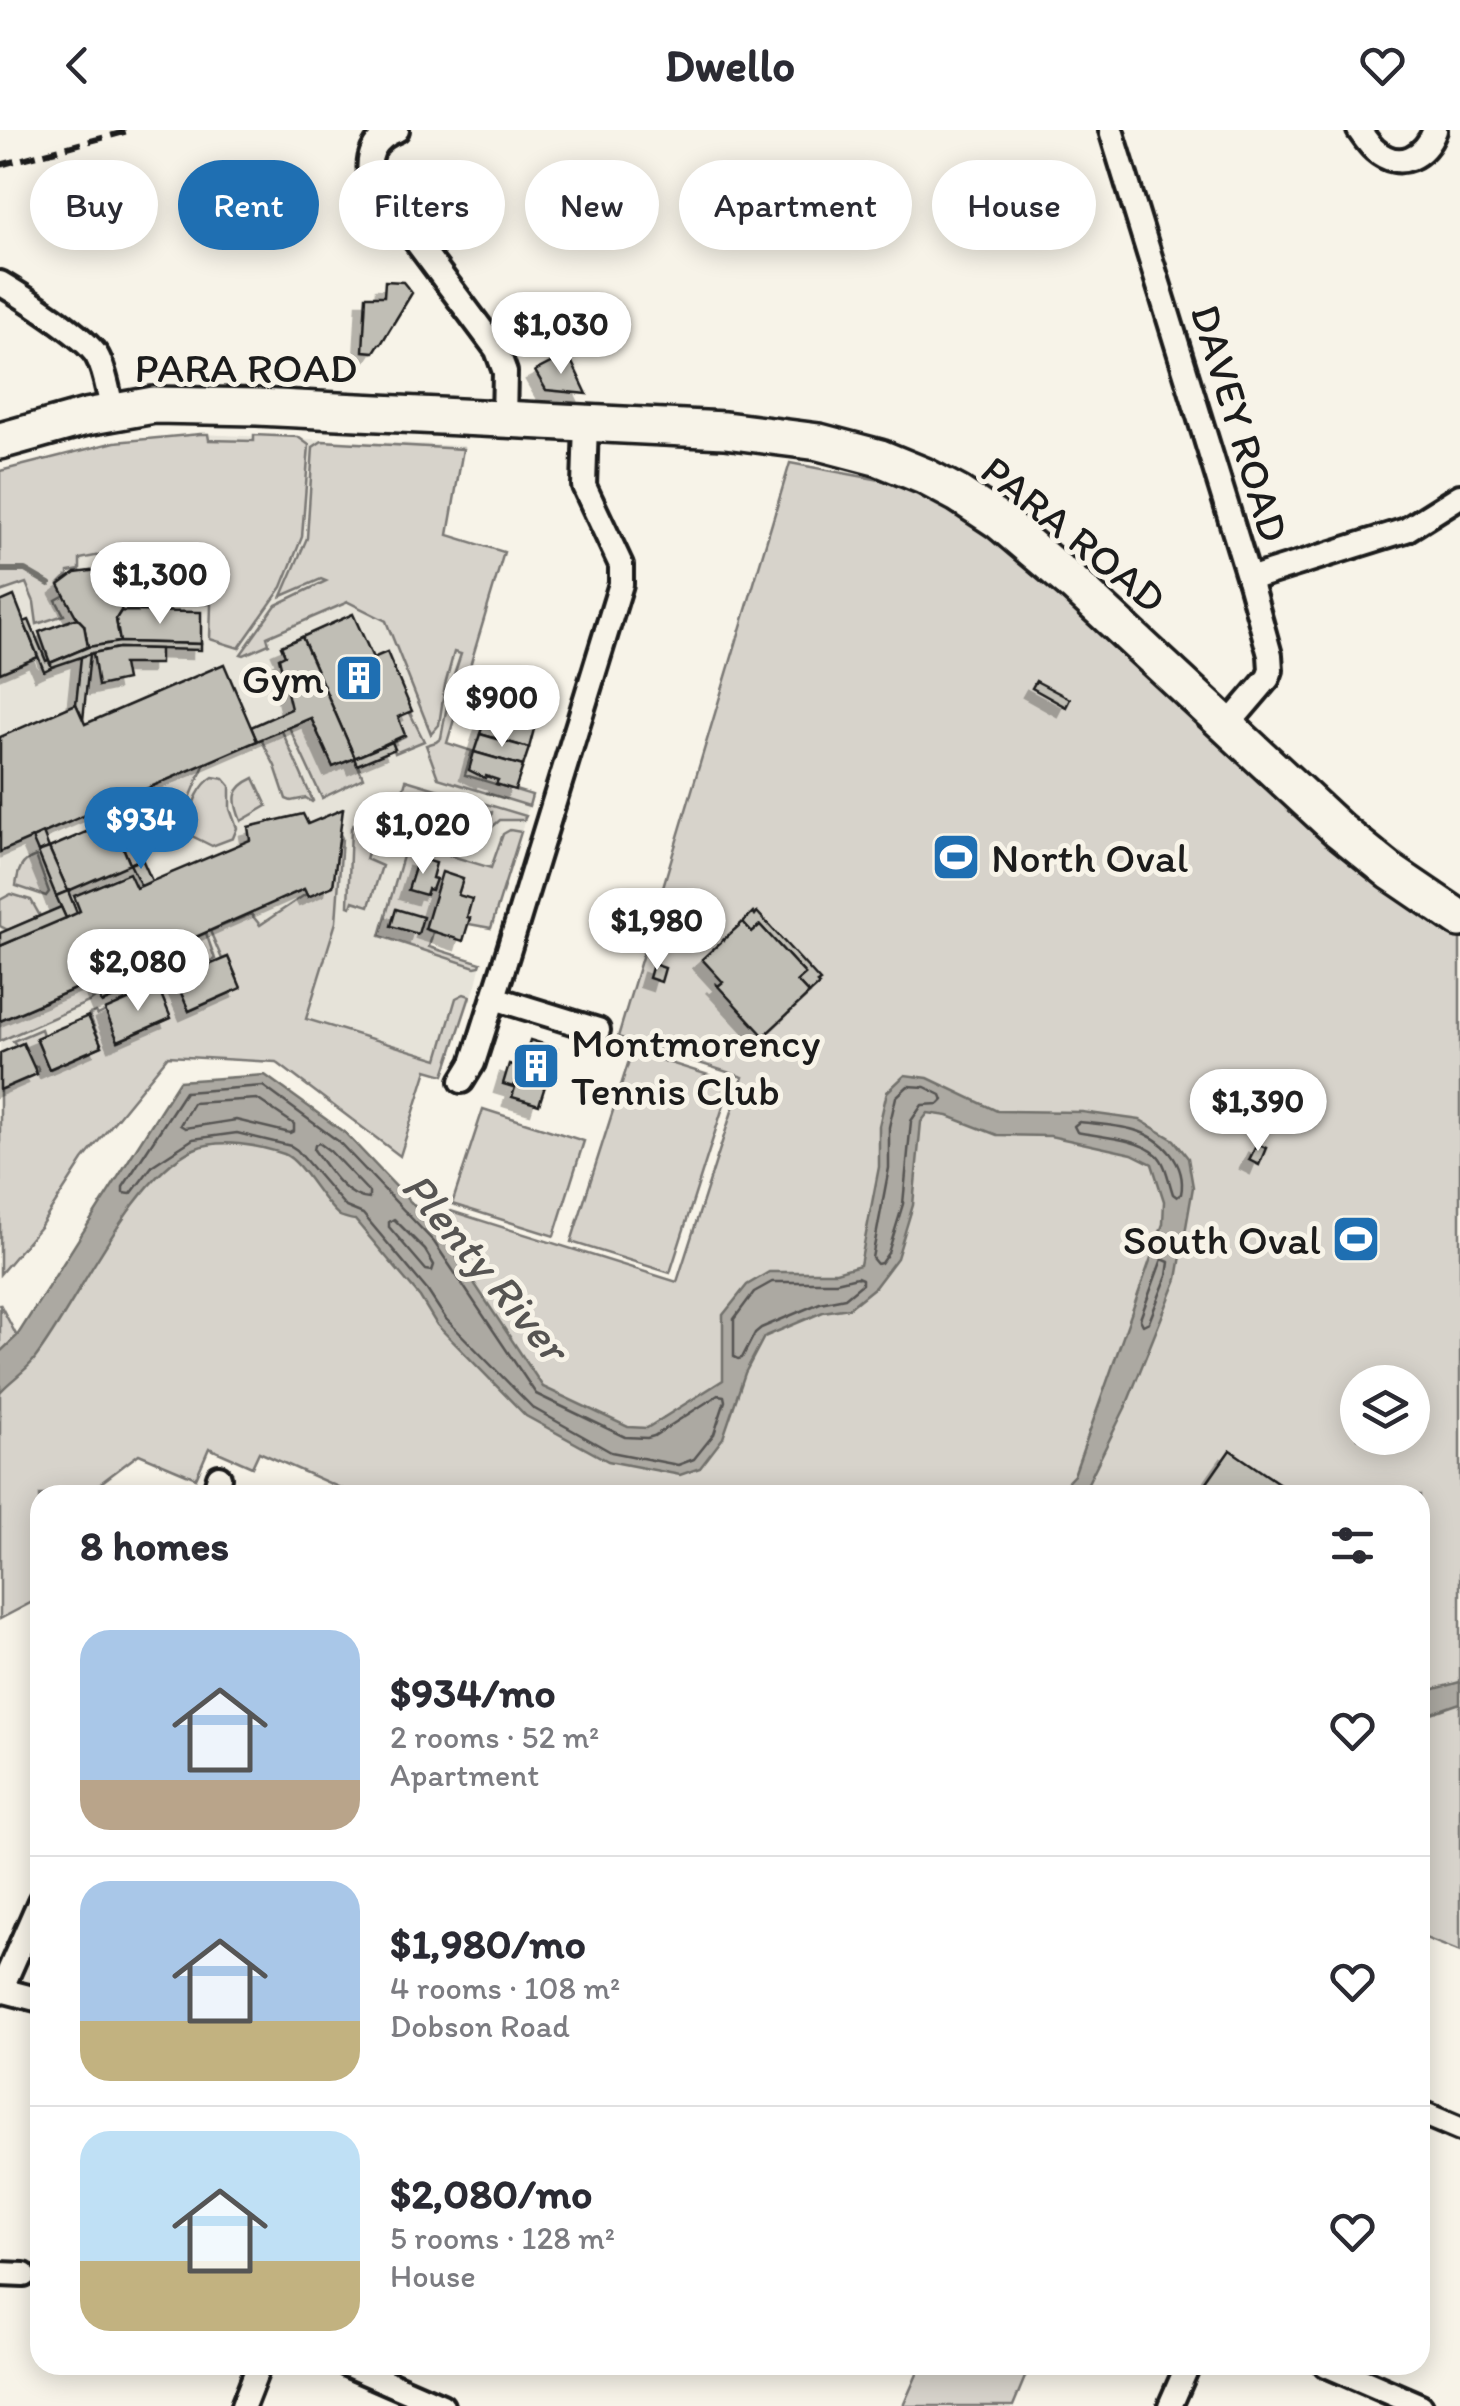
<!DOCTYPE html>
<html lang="en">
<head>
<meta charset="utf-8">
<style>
	:root { --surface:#fff; --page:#f2f2f3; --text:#2b2b33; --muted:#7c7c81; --line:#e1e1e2; --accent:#1f6fb2 }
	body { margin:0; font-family:Itim,sans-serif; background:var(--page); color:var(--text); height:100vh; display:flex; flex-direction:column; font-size:38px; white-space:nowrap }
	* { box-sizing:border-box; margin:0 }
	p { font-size:32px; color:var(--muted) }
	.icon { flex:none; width:55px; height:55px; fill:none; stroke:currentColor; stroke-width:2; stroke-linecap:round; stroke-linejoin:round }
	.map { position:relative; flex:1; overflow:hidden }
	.details { position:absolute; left:30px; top:1355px; width:1400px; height:890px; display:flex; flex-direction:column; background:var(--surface); border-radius:30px; box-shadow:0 5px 25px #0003 }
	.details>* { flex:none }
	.banner { position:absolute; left:30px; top:30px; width:1400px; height:90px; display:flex; gap:20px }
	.buttons { position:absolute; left:1340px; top:1235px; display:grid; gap:20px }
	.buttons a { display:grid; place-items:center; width:90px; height:90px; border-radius:50%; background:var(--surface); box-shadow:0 5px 25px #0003; font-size:50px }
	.price { position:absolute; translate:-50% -85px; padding:0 22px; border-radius:35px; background:#fff; color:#222; font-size:32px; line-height:65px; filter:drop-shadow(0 2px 5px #0008) }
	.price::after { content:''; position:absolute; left:50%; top:60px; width:30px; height:22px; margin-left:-15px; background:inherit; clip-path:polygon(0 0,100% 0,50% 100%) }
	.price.on { background:var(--accent); color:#fff }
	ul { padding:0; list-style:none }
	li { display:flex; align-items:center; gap:30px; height:250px; padding:0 50px }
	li+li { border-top:2px solid var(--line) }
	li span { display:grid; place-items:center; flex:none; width:280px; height:200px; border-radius:30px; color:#555 }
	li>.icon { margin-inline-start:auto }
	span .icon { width:120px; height:120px; fill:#fffc; stroke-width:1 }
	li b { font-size:42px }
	h2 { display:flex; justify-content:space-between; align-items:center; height:120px; padding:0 50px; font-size:42px }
	.pill { padding:0 35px; border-radius:45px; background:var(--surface); box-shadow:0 5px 25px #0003; font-size:35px; line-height:90px }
	.pill.on { background:var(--accent); color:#fff }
	header { display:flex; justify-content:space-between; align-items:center; height:130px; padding:0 50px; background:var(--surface); font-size:45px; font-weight:800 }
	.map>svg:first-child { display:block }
	.built { fill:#e6e3d9 }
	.green { fill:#d7d3cb; stroke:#7a7874; stroke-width:2.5; fill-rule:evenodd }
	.water { fill:#aca9a2; stroke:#72716c; stroke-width:2.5 }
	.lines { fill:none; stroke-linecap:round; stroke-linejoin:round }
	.shore { stroke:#565452; stroke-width:2.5 }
	.stream { stroke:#72716c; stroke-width:6 }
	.building { fill:#c0beb5; stroke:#1c1c1c; stroke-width:2.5; fill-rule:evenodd; filter:url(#shadow) }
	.minor-casing { stroke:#1c1c1c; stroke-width:30 }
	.primary-casing { stroke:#1c1c1c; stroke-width:42 }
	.minor { stroke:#f7f3e8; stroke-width:22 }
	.primary { stroke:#f7f3e8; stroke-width:35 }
	.rail { stroke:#1c1c1c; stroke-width:6; stroke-dasharray:15 8; stroke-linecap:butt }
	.labels { text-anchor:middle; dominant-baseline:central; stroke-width:10; stroke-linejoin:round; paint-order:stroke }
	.street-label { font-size:42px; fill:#1c1c1c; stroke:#f7f3e8 }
	.poi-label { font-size:42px; fill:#1c1c1c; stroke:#f7f3e8; text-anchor:end }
	.water-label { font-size:45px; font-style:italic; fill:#565452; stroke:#f7f3e8 }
</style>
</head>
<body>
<header><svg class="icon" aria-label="back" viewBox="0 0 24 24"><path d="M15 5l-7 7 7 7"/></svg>Dwello<svg class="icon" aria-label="heart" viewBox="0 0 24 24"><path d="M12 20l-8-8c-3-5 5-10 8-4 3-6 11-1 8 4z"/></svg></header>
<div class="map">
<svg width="1460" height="2276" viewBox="0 0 1460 2276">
	<defs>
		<filter id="shadow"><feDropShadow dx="-9" dy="9" stdDeviation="0" flood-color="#0004"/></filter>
	</defs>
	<rect width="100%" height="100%" fill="#f7f3e8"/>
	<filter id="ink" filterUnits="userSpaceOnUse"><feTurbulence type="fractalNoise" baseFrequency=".01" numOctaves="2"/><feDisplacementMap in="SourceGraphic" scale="20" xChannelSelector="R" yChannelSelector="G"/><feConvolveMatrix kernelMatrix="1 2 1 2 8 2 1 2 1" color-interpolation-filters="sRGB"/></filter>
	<g filter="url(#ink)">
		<path class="built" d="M200,304L464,316L448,405L504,422L440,637L532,665L507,749L415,720L389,805L481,833L476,855L444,945L427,940L400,1026L276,932L168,926L83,1030L40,1097L0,1144V342L115,312Z"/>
		<g class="green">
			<path d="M200,304H208L209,310L254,311V305L298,307L309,315L302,407L282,457L239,518L210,509L211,474L133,473L137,445L129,444V440L100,425L80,429V440L68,442V445L59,454L65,465L56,470L64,485L37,494L34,472L26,453L0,462V341L115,312Z"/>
			<path d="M322,311L463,319L448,405L504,422L447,613L472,621L465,645L532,665L529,676L438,648L426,615L436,612L441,608L451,554L461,524L454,522L445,555L439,595L431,604L386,491L348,472L267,507L269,514L244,525L241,524L276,475L326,451L321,449L282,466L307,408L313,317Z"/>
			<path d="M790,333L896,353L979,395L1071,470L1433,790L1460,806V1822L1420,1806V1365H356L259,1322L252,1337L209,1318L196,1348L139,1324L85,1365H40V1458L34,1471L0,1489V1262L15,1246L0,1244V1174L23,1218L138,1045L263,986L431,1138L451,1081L677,1152L743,947L618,907ZM1358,1252H1412V1308H1358Z"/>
			<path d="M409,581L424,611L395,623L392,612L405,606L398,587Z"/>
			<path d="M311,588L333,637L355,628L363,648L322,668L289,597Z"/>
			<path d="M282,601L313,671L312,672L306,668L291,671L286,669L275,636L261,609Z"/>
			<path d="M205,633L175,703C148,697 145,688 136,663Z"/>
			<path d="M213,647L224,649L230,656V679L237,698L233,708L212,716L186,703L184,700C191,682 196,657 213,647Z"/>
			<path d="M254,648L267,676L241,691C232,669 232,658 254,648Z"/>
			<path d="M406,650L526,686L524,690H500L489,700L492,682L423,661L418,677L402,672L399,674Z"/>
			<path d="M382,677L366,729L382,736L369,776L353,771L351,777L348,776L351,698L365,681Z"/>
			<path d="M420,698L415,715L491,738L503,704L510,700L521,702L491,798L469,794L470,788L467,787L458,765L463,749L425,799L433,802L429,817L481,833L480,836L475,837L380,806L410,702L414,698Z"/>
			<path d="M340,704L342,708L336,792L306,889L438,929L456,868L464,864L470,866L444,945L427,940L400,1026L276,932L168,926L83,1030L40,1097L0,1144V960L39,941L37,936L34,937L13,911L41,899L43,905L36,909L50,939L102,916L89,884L96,882L98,885L106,881L119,911L170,888L159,859L176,851L189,881L241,858L228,827L222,829L210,801L251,784L260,795L306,764L308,766L333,756Z"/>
			<path d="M36,726L49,762L46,766L16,756C18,740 21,731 36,726Z"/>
			<path d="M11,764L31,770L40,786L8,800L0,796V770Z"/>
			<path d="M206,803L215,829L174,847L173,843L190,836L180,814Z"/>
			<path d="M172,818L177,830L109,859L103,847Z"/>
			<path d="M93,851L99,865L91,871L0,911V891Z"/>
			<path d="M632,921L731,952L670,1143L571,1112Z"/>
			<path d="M483,979L584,1011L554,1106L452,1074Z"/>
			<path d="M921,2235H1030L1013,2276H903Z"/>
		</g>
		<g class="water">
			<path d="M265,945L345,1003L443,1106L543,1257L628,1297L647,1298L723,1250V1185L747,1155L769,1142H836L860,1135L879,1037V996L887,962L905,945L928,948L997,981L1082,982L1140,990L1174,1010L1188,1028L1193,1057L1177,1149L1126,1276L1082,1365H1055L1074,1345L1163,1094L1164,1071L1152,1034L1132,1024L1050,1006L997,1005L948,986L928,983L921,992L913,1075L897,1128L875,1157L849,1178L823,1182L764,1207L745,1243L723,1308L700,1338L680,1345L608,1331L526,1286L437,1195L420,1167L355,1090C352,1090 342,1087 340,1086C322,1073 302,1031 284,1024C258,1015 220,1008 194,1019C130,1048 78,1174 33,1231C24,1242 10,1251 0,1262V1222L17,1206L179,951Z"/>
			<path d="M1460,1552V1573L1420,1587V1563Z"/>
		</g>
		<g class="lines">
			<g class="shore">
				<path d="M263,956L338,1011L434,1112L536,1264L625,1307L647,1308L654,1306L718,1265L724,1266L725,1271L714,1304L694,1329L678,1335L611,1322L533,1278L446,1189L427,1160L363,1084L346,1077L297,1020L291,1016L237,1003L193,1009L153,1035L131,1064L123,1063V1057L185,962Z"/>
				<path d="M908,956L925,957L941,965L943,970L939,974L922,975L911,991L903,1074L888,1123L881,1133L877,1134L872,1128L889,1038V997L896,967Z"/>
				<path d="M257,969L294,994V1001L290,1003L236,990L185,998L180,995L193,973Z"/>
				<path d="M1079,992C1097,994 1117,995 1134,1000C1163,1008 1187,1034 1181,1064L1177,1067L1173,1064C1169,1053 1166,1033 1157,1025C1138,1008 1101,1007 1077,1002L1074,996Z"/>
				<path d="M319,1013L330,1021L369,1062V1069C345,1068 328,1038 314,1020L315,1015Z"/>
				<path d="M394,1089L425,1120L434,1135L432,1141L426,1140L389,1097V1092Z"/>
				<path d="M1162,1129L1169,1132L1167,1146L1149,1192L1143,1195L1140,1189Z"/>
				<path d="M857,1147L862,1149V1154L845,1168L820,1173L761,1198L755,1203L742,1228L738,1229L734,1227V1189L754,1162L772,1152H836Z"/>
			</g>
			<path class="stream" d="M0,440H25L49,454"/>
		</g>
		<g class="building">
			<path d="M385,151L403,152L412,163L381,214H379L374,222L363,221L366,166H384Z"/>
			<path d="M568,224L587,264L546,260L535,241Z"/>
			<path d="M113,438L126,444L121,481L116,489L120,512L88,517L84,495L77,488L59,455L75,443Z"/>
			<path d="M14,466L38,527L0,543V472Z"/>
			<path d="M121,481L201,482V514L120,512L116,489Z"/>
			<path d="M353,484L373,528L387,522L412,581L398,587L405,605L355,628L302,507Z"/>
			<path d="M77,488L84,495L88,517L50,533L39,502Z"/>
			<path d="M29,490L46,531L49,530L52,537L44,541L24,492Z"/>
			<path d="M302,507L355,628L333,637L311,588L257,611L251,597L291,579L279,528L285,525L281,516Z"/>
			<path d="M120,512L201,514V520L119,518L93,523L52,537L50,533L88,517Z"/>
			<path d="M119,518L160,519V534H123L126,550L98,556L93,523Z"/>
			<path d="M90,524L83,590L76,574L81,527Z"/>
			<path d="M224,534L257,611L0,722V607L76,574L85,594Z"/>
			<path d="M1036,551L1070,569L1066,577L1032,558Z"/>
			<path d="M501,565L540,576L534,599L486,585L491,567L500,569Z"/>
			<path d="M486,585L534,599L529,618L480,604Z"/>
			<path d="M480,604L529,618L523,636L474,622Z"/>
			<path d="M392,612L395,619L357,635L354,628Z"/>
			<path d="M474,622L523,636L515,660L496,654L498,650L486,646L485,648L469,640Z"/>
			<path d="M117,671L142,729L130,734L106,676Z"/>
			<path d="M343,679L333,756L308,767L304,759L180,814L190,836L102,873L93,851L0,891V816L80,781L74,766L129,743L136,758L250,710L248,697L303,684L308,694ZM172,818L177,830L109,859L103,847Z"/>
			<path d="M112,691L130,734L68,761L49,718Z"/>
			<path d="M43,703L49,718L38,722L32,708Z"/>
			<path d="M49,718L68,761L56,766L38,722Z"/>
			<path d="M418,728L436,733L432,748L436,749L432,760L428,759L426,765L408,760Z"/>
			<path d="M142,729L152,751L141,756L130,734Z"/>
			<path d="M442,742L463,749L458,765L472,769L467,787L470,788L463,811L425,799Z"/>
			<path d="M68,761L77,783L66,788L56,766Z"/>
			<path d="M61,777L66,788L0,816V803Z"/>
			<path d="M396,779L423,787L418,804L391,796Z"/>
			<path d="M753,782L755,785L757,782L820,851L817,853L819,855L809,864L797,851L805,844L760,795L752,802L743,792Z"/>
			<path d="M743,792L752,802L760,795L805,844L797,851L809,864L764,906L715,853L718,856L723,852L702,829Z"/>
			<path d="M228,827L241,858L189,881L175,849Z"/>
			<path d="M653,834L665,838L661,852L649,848Z"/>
			<path d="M158,857L171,888L118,911L105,880Z"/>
			<path d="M88,886L102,916L49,939L36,908Z"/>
			<path d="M530,910L557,918L539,975L512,967Z"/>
			<path d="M23,913L37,944L0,960V923Z"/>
			<path d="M509,934L519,937L513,957L503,954Z"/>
			<path d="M1257,1014L1266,1018L1259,1035L1249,1030Z"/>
			<path d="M1230,1320L1296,1365H1203L1200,1363Z"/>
		</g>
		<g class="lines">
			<g class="minor-casing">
				<g id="minor">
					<path d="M397,0C373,9 366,27 371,51L497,220L505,242L504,290"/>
					<path d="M1111,0L1249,449L1270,525L1271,540L1268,548L1227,596"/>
					<path d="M1359,0C1364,7 1369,15 1375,20C1400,42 1425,26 1435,0"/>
					<path d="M0,153C22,166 86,207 97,226C106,242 108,264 113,281"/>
					<path d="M1249,449L1406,400L1460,366"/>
					<path d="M494,868L598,900"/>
					<path d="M462,951L473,933L506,829L621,454V435L584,356L586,293"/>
					<path d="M214,1365L219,1347"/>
					<path d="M1,1860L40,1870"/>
					<path d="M0,1862L40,1771"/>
					<path d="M1420,1982L1460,1999"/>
					<path d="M0,2144L24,2145"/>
					<path d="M348,2235L442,2276"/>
					<path d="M1326,2235L1421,2276"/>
					<path d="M243,2276L259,2235"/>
					<path d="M1170,2276L1188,2235"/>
				</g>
			</g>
			<g class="primary-casing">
				<path id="primary" d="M0,311L86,287L154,275L257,277L725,300L819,312L880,328L924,346L958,364L999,391L1076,456L1339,700L1391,742L1460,789"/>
			</g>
			<use href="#minor" class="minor"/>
			<use href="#primary" class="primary"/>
			<path class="rail" d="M0,35L132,0"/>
		</g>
	</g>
	<defs>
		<g id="building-square" transform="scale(2.5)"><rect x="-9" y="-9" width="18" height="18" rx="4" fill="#1f6fb2" stroke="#f7f3e8"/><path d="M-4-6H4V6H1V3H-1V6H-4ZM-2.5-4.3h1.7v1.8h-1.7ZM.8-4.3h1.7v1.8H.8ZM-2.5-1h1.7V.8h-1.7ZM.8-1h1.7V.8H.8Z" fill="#fff"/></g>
		<g id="stadium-square" transform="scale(2.5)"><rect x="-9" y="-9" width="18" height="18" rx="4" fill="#1f6fb2" stroke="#f7f3e8"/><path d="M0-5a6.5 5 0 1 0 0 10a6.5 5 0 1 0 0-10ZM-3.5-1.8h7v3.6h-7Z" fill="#fff"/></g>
	</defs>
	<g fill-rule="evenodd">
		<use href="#building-square" x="359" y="548"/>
		<use href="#stadium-square" x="956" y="727"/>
		<use href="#building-square" x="536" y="936"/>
		<use href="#stadium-square" x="1356" y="1109"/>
	</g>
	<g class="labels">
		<g class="street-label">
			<text x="246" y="237">PARA ROAD</text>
			<text transform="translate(1240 293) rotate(73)">DAVEY ROAD</text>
			<text transform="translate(1074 404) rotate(39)">PARA ROAD</text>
		</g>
		<g class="poi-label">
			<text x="324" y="548">Gym</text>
			<text x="991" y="727" text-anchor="start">North Oval</text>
			<text x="571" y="912" text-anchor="start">Montmorency<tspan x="571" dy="48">Tennis Club</tspan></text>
			<text x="1321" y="1109">South Oval</text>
		</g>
		<g class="water-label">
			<text transform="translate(486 1136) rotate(50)">Plenty River</text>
		</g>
	</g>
</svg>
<div class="buttons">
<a><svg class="icon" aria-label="layers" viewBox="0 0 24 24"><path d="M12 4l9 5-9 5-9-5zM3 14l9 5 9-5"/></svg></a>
</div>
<b class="price" style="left:561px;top:247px">$1,030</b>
<b class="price" style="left:160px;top:497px">$1,300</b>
<b class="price" style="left:502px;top:620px">$900</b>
<b class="price on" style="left:141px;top:742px">$934</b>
<b class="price" style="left:423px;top:747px">$1,020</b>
<b class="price" style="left:657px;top:843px">$1,980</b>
<b class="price" style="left:138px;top:884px">$2,080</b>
<b class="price" style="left:1258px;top:1024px">$1,390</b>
<div class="banner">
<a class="pill">Buy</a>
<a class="pill on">Rent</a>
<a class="pill">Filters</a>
<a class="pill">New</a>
<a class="pill">Apartment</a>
<a class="pill">House</a>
</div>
<section class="details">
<h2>8 homes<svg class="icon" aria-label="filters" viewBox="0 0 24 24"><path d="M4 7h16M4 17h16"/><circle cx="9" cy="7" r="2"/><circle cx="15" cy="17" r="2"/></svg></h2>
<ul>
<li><span style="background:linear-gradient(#a9c7e8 75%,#b9a48a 0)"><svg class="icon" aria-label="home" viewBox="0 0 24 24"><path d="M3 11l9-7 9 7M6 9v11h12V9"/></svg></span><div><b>$934/mo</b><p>2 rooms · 52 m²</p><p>Apartment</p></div><svg class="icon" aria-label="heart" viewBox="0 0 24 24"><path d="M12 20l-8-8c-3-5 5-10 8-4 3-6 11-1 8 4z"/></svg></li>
<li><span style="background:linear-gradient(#a9c7e8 70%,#c2b280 0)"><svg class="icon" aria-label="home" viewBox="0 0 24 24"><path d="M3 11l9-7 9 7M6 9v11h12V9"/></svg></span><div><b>$1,980/mo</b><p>4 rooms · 108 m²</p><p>Dobson Road</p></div><svg class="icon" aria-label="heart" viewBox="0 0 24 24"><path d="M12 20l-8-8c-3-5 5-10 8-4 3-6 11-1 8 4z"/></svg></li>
<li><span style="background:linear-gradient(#bfe0f5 65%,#c2b280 0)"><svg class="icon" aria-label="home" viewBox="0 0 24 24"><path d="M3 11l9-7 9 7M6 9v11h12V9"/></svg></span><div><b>$2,080/mo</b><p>5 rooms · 128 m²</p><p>House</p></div><svg class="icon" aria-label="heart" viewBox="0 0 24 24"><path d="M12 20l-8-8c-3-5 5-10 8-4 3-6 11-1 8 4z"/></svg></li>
</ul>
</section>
</div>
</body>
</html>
